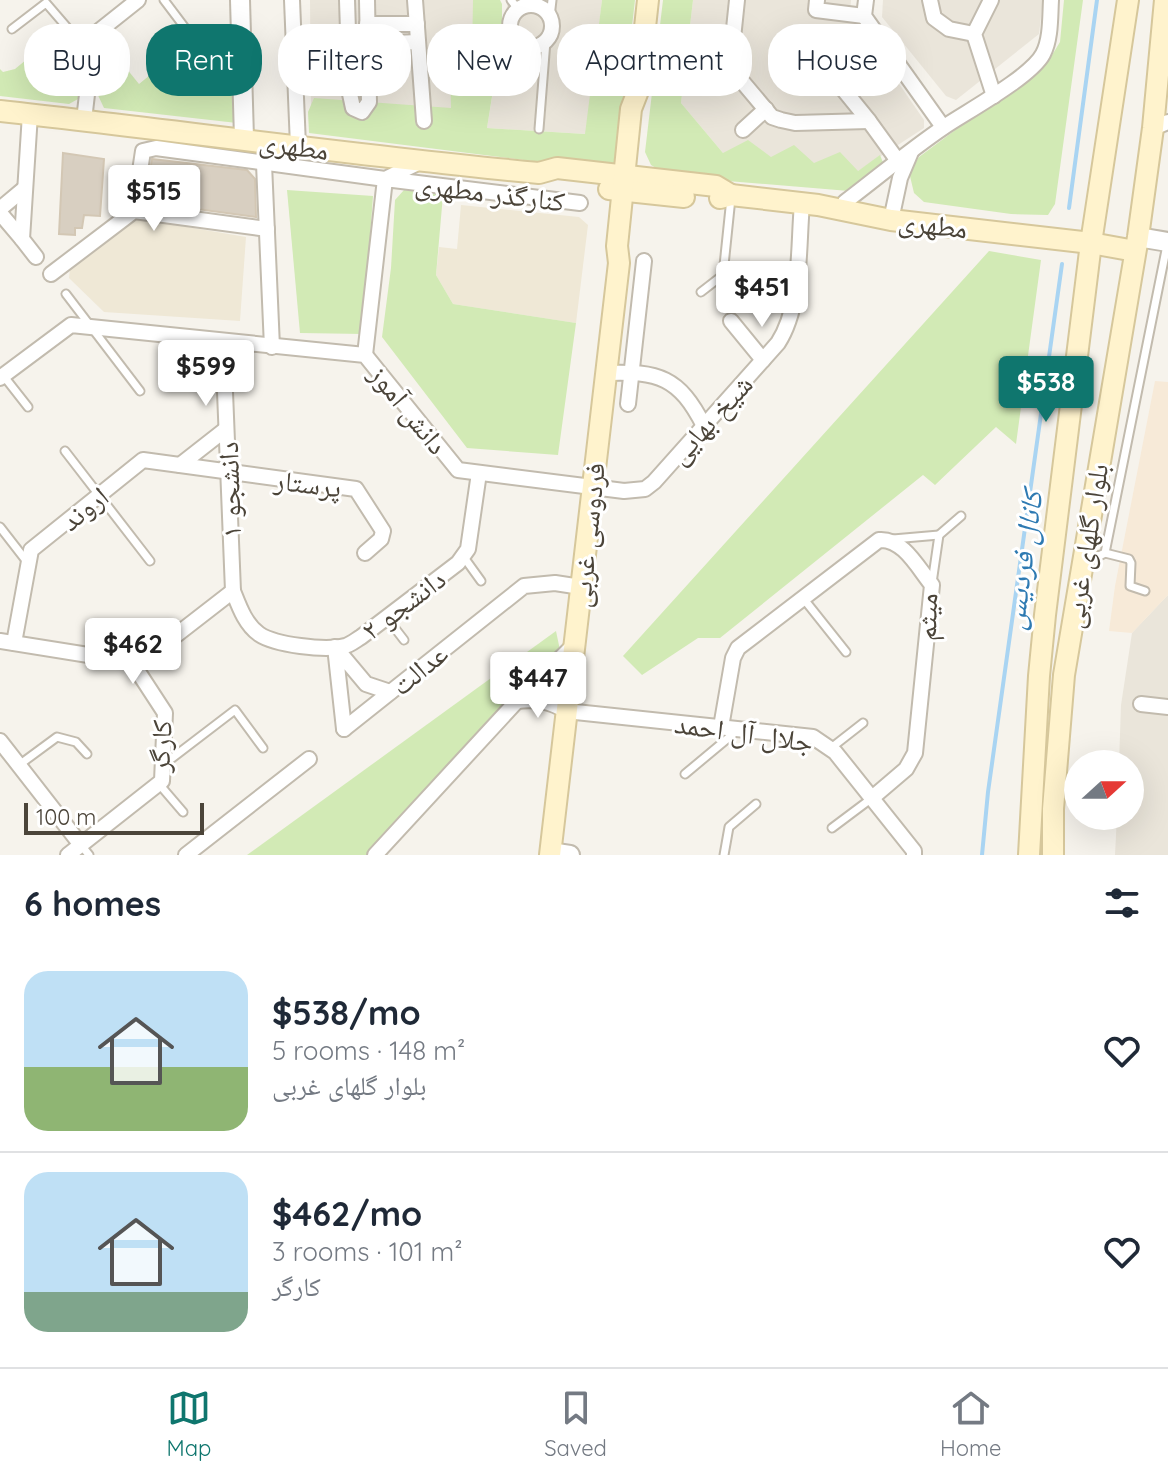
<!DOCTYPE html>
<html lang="en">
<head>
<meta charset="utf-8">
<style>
	:root { --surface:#fff; --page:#f6f6f7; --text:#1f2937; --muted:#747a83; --line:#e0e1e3; --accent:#0f766e }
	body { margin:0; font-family:Quicksand,"Noto Naskh Arabic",sans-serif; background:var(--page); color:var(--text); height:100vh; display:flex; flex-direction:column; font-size:30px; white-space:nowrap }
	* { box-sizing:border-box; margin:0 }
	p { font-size:26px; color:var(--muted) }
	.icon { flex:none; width:44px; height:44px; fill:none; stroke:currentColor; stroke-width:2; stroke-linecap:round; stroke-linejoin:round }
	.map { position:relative; height:855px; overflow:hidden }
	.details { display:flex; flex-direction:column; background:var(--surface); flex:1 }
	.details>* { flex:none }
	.top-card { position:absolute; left:24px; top:24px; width:1120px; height:72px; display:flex; gap:16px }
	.needle { width:52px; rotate:69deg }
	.fabs { position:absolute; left:1064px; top:750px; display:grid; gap:16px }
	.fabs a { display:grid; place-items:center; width:80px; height:80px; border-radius:50%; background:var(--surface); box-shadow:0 8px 32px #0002; font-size:40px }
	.scale { position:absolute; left:24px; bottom:20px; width:180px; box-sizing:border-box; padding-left:8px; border:4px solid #4b4439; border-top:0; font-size:22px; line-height:28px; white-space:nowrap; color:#4b4439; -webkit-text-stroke:6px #fff; paint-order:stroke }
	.price { position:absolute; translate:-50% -68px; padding:0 18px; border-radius:8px; background:#fff; color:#222; font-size:26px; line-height:52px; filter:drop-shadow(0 2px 4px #0008) }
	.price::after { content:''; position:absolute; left:50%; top:48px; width:24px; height:18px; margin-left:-12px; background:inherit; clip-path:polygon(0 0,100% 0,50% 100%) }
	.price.active { background:var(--accent); color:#fff }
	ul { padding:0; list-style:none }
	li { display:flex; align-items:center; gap:24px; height:200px; padding:0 24px }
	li+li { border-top:2px solid var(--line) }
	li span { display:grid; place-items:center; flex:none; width:224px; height:160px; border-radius:24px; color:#555 }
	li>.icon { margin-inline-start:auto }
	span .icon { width:96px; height:96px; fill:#fffc; stroke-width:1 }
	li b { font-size:34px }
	h2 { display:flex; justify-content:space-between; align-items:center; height:96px; padding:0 24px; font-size:34px }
	.pill { padding:0 28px; border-radius:32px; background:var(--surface); box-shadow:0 8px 32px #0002; font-size:28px; line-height:72px }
	.pill.active { background:var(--accent); color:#fff }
	.tab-bar { display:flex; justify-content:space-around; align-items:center; height:112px; border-top:2px solid var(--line); background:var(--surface); font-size:22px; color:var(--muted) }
	.tab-bar a { display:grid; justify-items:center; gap:4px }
	.tab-bar .active { color:var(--accent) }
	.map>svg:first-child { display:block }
	.residential { fill:#eae5da }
	.commercial { fill:#f7ead8 }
	.education { fill:#efe8d6 }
	.green { fill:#d2eab5 }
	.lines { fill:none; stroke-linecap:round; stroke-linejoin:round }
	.stream { stroke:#a9d4f2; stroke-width:4 }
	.building { fill:#d8cfc1; stroke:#d3c7b4; stroke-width:2 }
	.service-casing { stroke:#c2bbae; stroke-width:11 }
	.minor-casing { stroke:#c2bbae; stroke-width:18 }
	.tertiary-casing { stroke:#c2bbae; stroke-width:22 }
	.secondary-casing { stroke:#d6c79b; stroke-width:24 }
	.service { stroke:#fff; stroke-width:7 }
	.minor { stroke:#fff; stroke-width:14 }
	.tertiary { stroke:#fff; stroke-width:18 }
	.secondary { stroke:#fff3cd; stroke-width:20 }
	.labels { text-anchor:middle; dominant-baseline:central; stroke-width:6; stroke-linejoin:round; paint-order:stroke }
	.street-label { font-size:28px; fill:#4b4439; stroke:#fff }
	.water-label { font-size:30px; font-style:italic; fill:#2e7ab2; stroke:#fff }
</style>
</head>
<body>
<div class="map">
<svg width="1168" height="855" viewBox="0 0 1168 855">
	<rect width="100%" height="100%" fill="#f6f3ec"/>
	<g class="residential">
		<path d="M310,0H477L473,122L311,108Z"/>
		<path d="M508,0H602L586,134L487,128Z"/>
		<path d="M693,0H851L850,13L924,120V128L858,171L771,157L723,153L681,103Z"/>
		<path d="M883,0H1043L1039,34L956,100L946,96L882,17Z"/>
		<path d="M1168,595V855H1115L1117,816H1130V764H1119L1121,705L1132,633Z"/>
	</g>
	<path class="commercial" d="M1155,381L1168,382V595L1132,633L1109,631L1115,586Z"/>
	<g class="education">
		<path d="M461,205L579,217L588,225L576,323L453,304L436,275L439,247L457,249Z"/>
		<path d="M135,218L246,237L240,321L104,312L69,278L70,269Z"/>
	</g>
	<g class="green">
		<path d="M473,0H500L502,4V34L487,128L585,134L602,0H635L616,165L604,170L309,133L308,112L314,98L451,108L450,58L472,56Z"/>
		<path d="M663,0H693L681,103L723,153L748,140L771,157L794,145L814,163L840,152L858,171L880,155L884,165L849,191L691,178L661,171L651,165L645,152Z"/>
		<path d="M1064,0H1083L1055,204L1048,215L1011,214L924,202L914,193L909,172L919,157L1049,60L1060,42Z"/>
		<path d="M240,51L237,123L104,108L96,91L100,75L107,70L113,75L126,68L139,84L160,67L169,78L184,66L199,81Z"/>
		<path d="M32,55L50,76L65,84L82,69L78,99L69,104L0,96V69L3,72L15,69Z"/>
		<path d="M287,190L373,196L363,334L300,333Z"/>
		<path d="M404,190L443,195L436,275L453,304L576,323L558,455L467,448L382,337L391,268L395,200Z"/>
		<path d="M989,251L1041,260L1016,444L996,427L935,485L923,475L720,638H698L642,675L623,656Z"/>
		<path d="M556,631L561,655L383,855H247Z"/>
	</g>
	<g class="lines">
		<g class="stream">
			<path d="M1069,208L1097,0"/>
			<path d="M982,855L988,792L1062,264"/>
		</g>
	</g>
	<g class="building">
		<path d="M63,153L104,159L100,216L84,215L82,228H75V235L59,234Z"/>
		<path d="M152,159L247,170L255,179L256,217L145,202Z"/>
	</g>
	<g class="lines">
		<g class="service-casing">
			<g id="service">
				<path d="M164,0L201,49L171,75"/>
				<path d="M511,0L518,9"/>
				<path d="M550,17L552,0"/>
				<path d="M12,29L46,3L90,54"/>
				<path d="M539,129L546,41"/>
				<path d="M701,292L723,275L731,198"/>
				<path d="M66,294L140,391"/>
				<path d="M2,374L28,407"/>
				<path d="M65,451L150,561"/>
				<path d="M0,527L28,563"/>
				<path d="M893,539L939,535"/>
				<path d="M1105,553L1129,559L1131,563L1130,586L1145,591"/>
				<path d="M1085,554L1099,556L1105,553L1167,245"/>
				<path d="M463,556L481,581"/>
				<path d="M932,583L939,535L961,516"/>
				<path d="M803,598L846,652"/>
				<path d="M387,618L404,640"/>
				<path d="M831,748L863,723"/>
				<path d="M19,765L57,737L76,742L87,754"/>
				<path d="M163,765L235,710L263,748"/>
				<path d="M685,774L739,729"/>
				<path d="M159,784L183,812"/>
				<path d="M832,828L872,798"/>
				<path d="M81,845L89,855"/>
				<path d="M724,855L729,827L756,804"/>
			</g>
		</g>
		<g class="minor-casing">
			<g id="minor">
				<path d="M292,0L298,146"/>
				<path d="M347,0L350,94L353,108L362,112L369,102L367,0"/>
				<path d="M415,0L424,121"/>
				<path d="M737,0L730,67L772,117L781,120L795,123L869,121"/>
				<path d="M817,0L816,10L864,16"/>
				<path d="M866,0L864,16L943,127"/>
				<path d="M930,0L934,18L949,29L974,34"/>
				<path d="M991,0L974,34L994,96"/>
				<circle cx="531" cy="26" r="21"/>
				<path d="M367,24H417"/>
				<path d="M800,36L869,121L898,161"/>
				<path d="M368,44L418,42"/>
				<path d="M30,114L22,239L36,257"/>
				<path d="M84,120L94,35L138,0"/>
				<path d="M1153,128L1168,122"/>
				<path d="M743,130L766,109"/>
				<path d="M264,164L272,347"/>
				<path d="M0,209L25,188"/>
				<path d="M134,211L143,151L156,148L385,179L420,162"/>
				<path d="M842,212L845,202C878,177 910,150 944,127C966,112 1031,77 1043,54C1051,39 1050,17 1051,0"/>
				<path d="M0,213L22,239"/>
				<path d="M891,220L900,178L911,152"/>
				<path d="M51,274L134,211L267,229"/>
				<path d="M731,321L763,360"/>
				<path d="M223,342L233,591C239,606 245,624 259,634C275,645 325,651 345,646C350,645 356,640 361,637L458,563L468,549L479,473"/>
				<path d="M365,355L385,179L580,203"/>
				<path d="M605,373C659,371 679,377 704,426"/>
				<path d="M0,378L71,325L365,355L458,470L624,491L645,489L654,482L778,343C802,306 798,247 802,204"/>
				<path d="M628,404L644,261"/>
				<path d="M180,465L226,429"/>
				<path d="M0,641L132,662L135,667L233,591"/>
				<path d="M14,643L31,550L143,460L356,489L383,531L381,539L365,553"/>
				<path d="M517,701C536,699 550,701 566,711L813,737L835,752L914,851V855"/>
				<path d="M1141,704L1168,707"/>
				<path d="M721,727L733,658L738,648L879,540C903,538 918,568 932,585L915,753L906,769L872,798"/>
				<path d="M344,729L524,586L555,583L581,587"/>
				<path d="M344,729L335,647L366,684L390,692"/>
				<path d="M0,741L81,845"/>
				<path d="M68,855L162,781L165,713L135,667"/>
				<path d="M186,855L309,759"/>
				<path d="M375,855L517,701L574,645"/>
			</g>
		</g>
		<g class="tertiary-casing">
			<g id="tertiary">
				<path d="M240,0L244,138"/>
				<path d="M1138,237L1168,242"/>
				<path d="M550,852L570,855"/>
			</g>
		</g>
		<g class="secondary-casing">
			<g id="secondary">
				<path d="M0,111C180,131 359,156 539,173L557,168L716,186L731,195"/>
				<path d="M609,189L684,197"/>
				<path d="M720,198L731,195L818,205L891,220L1091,243L1135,251"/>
				<path d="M550,855L619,263L617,246L631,109L638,91L648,0"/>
				<path d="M1029,855L1039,676L1045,615L1091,243L1128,0"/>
				<path d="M1053,855V809L1064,675L1138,237L1153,128L1165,0"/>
			</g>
		</g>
		<use href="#service" class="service"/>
		<use href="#minor" class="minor"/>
		<use href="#tertiary" class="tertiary"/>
		<use href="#secondary" class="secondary"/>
	</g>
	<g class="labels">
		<g class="street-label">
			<text transform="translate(294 145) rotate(8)">مطهری</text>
			<text transform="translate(490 192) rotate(7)">کنارگذر مطهری</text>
			<text transform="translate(933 224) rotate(7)">مطهری</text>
			<text transform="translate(409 409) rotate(51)">دانش آموز</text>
			<text transform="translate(710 419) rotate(-48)">شیخ بهایی</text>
			<text transform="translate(308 483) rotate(7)">پرستار</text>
			<text transform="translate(229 490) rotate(-92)">دانشجو ۱</text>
			<text transform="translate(84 508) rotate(-39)">اروند</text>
			<text transform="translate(587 535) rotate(-84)">فردوسی غربی</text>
			<text transform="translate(1085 546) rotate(-81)">بلوار گلهای غربی</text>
			<text transform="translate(403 604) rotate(-37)">دانشجو ۲</text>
			<text transform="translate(926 617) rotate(-88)">میثم</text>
			<text transform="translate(419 669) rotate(-39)">عدالت</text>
			<text transform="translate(744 732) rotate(8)">جلال آل احمد</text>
			<text transform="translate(160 746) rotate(-87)">کارگر</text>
		</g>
		<g class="water-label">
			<text transform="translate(1022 560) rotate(-82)">کانال فردیس</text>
		</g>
	</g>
</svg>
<div class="fabs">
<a><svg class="needle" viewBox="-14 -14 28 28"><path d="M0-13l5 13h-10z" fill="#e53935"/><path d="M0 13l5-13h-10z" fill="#747a83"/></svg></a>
</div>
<div class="scale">100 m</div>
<b class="price" style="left:154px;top:233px">$515</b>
<b class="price" style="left:762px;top:329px">$451</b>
<b class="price" style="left:206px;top:408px">$599</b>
<b class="price active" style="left:1046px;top:424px">$538</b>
<b class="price" style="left:133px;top:686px">$462</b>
<b class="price" style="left:538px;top:720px">$447</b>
<div class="top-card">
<a class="pill">Buy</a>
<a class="pill active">Rent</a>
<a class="pill">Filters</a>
<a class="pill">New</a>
<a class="pill">Apartment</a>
<a class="pill">House</a>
</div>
</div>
<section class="details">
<h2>6 homes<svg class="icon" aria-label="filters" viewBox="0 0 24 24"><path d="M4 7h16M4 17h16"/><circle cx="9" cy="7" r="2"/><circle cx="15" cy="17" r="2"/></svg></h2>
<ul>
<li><span style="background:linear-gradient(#bfe0f5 60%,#8fb573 0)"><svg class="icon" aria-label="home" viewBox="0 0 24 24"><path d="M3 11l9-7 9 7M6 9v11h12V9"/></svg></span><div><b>$538/mo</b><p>5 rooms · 148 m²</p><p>بلوار گلهای غربی</p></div><svg class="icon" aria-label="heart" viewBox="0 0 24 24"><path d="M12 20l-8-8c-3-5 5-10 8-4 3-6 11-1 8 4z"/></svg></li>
<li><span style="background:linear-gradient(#bfe0f5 75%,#7fa58c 0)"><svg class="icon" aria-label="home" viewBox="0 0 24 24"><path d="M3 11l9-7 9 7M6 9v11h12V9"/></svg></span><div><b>$462/mo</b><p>3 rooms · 101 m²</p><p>کارگر</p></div><svg class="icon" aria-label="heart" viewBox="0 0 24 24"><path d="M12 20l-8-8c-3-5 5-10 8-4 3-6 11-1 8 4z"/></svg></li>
</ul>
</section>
<nav class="tab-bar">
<a class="active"><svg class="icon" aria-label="map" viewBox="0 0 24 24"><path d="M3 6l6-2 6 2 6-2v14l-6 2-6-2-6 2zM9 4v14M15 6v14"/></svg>Map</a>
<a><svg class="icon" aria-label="saved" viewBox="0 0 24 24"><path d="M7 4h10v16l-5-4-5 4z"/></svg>Saved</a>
<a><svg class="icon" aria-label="home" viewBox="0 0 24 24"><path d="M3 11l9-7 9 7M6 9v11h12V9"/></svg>Home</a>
</nav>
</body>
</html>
